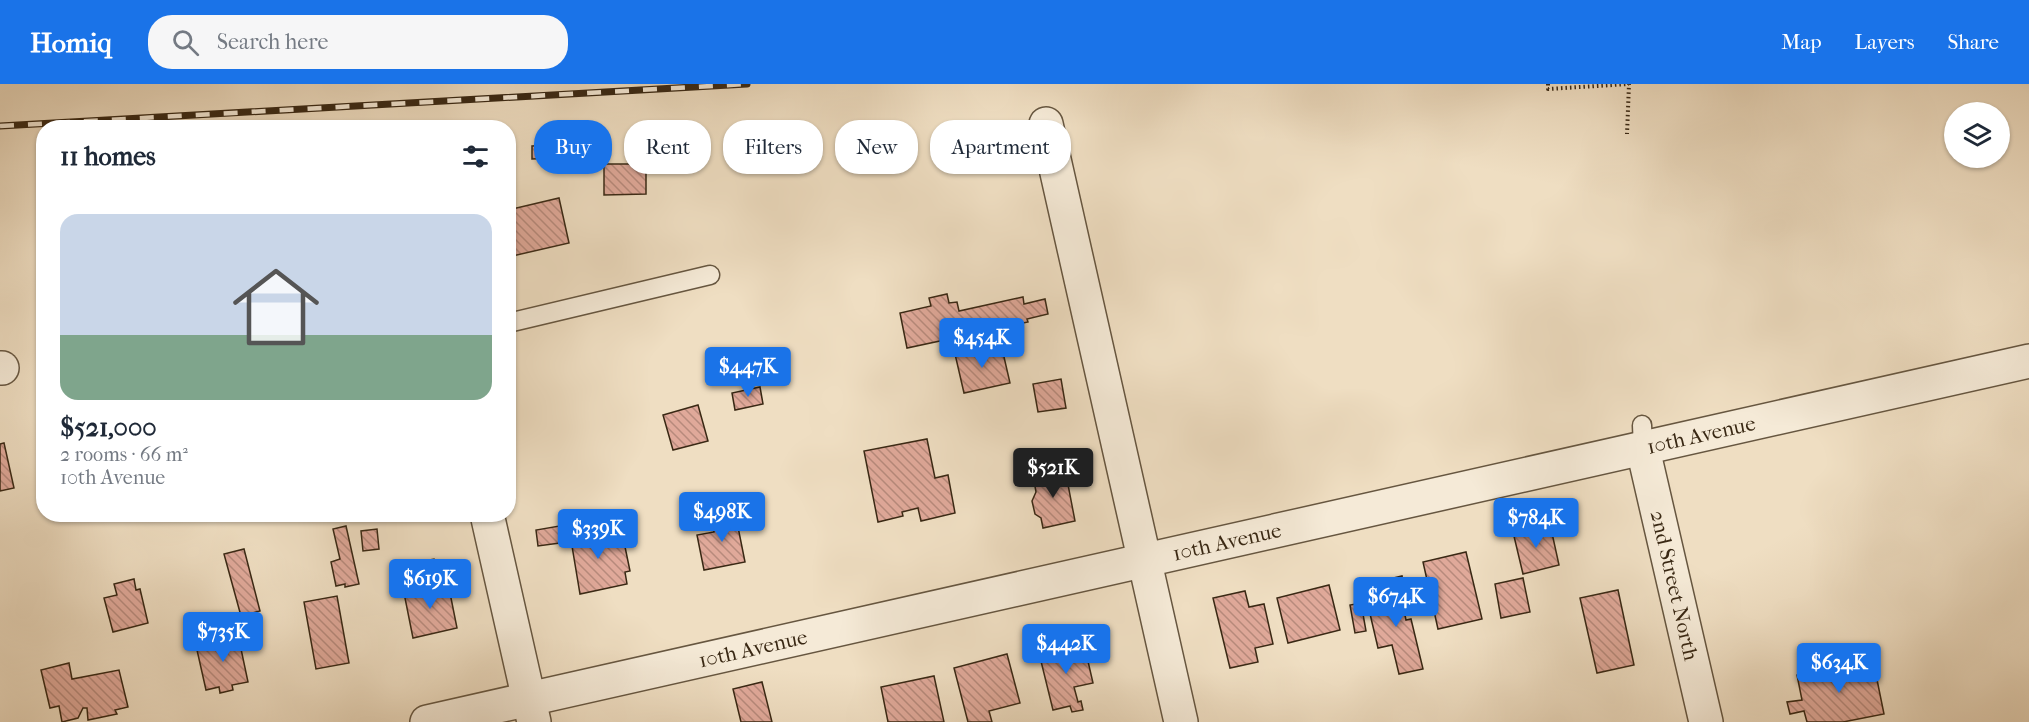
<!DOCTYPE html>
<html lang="en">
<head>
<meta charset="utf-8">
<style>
	:root { --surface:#fff; --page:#f6f6f7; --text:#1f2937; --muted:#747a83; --line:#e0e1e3; --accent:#1a73e8 }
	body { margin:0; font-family:"IM FELL French Canon",serif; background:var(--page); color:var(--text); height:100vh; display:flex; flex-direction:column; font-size:22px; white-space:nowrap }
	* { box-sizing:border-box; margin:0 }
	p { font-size:20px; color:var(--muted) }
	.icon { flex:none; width:33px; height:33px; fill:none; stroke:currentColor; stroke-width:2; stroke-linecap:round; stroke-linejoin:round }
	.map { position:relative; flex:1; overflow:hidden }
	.panel { position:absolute; left:36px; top:36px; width:480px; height:402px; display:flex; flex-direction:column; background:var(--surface); border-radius:24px; box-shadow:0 2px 4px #0004 }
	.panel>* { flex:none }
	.banner { position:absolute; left:534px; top:36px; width:570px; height:54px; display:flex; gap:12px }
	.buttons { position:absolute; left:1944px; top:18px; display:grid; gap:12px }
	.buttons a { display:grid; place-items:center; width:66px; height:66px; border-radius:50%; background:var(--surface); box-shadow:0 2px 4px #0004; font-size:30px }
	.price { position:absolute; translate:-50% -51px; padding:0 14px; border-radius:6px; background:var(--accent); color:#fff; font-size:20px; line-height:39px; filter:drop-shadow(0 2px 3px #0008) }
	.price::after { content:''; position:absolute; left:50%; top:36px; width:18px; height:14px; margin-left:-9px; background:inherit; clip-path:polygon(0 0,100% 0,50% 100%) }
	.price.selected { background:#222; color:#fff }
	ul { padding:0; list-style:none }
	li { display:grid; align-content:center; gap:12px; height:318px; padding:0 24px }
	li+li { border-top:2px solid var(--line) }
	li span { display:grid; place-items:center; height:186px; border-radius:18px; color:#555 }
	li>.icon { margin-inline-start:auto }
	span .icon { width:108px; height:108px; fill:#fffc; stroke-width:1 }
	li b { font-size:26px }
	h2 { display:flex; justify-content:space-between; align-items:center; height:72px; padding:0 24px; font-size:26px }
	.tag { padding:0 21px; border-radius:24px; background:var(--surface); box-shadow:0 2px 4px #0004; font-size:21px; line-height:54px }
	.tag.selected { background:var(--accent); color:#fff }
	header { display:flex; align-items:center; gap:36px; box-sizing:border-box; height:84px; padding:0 30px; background:var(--accent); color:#fff }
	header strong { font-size:28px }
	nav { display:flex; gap:33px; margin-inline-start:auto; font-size:21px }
	.search { width:420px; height:54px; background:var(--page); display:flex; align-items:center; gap:15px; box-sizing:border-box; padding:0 21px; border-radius:24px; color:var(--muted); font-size:22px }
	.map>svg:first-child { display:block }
	.building { fill:url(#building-back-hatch); stroke:#392814; stroke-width:1.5 }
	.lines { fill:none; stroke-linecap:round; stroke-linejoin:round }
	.lane-casing { stroke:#665640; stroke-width:21 }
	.street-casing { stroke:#665640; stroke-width:36 }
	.path { stroke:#392814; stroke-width:4; stroke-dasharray:1.5 3; stroke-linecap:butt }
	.lane { stroke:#f5ead7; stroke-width:18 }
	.street { stroke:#f5ead7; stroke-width:33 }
	.rail-casing { stroke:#392814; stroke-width:7 }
	.rail { stroke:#f5ead7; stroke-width:4.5; stroke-dasharray:14; stroke-linecap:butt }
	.labels { text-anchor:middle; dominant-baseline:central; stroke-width:4.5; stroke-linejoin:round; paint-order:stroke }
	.street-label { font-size:21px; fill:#392814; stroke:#f5ead7 }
</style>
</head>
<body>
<header>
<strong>Homiq</strong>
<div class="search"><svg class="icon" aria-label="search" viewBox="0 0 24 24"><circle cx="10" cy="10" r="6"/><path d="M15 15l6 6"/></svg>Search here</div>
<nav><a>Map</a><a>Layers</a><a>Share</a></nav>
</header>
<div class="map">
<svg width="2029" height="638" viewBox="0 0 2029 638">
	<defs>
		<pattern id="building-back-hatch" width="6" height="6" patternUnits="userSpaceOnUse" patternTransform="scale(1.5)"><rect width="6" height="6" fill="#e0a99a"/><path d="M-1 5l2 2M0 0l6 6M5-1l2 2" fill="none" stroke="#b78a7c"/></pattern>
	</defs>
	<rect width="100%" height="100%" fill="#efdec2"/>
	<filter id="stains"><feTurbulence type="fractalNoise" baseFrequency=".00333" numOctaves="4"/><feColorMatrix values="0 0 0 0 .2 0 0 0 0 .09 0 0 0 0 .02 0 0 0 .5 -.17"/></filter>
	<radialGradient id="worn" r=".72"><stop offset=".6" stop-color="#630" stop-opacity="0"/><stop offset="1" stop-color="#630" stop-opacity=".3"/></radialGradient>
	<g class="building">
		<path d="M558,61V74L532,75V62Z"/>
		<path d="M604,80H646V110L604,111Z"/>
		<path d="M559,114L569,159L508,173V126Z"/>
		<path d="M947,210L949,219L957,218L959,227L1023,213L1024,220L1045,215L1048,230L1027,235L1028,238L907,264L900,229L931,222L929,214Z"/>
		<path d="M1001,260L1010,299L964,309L955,270Z"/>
		<path d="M1061,295L1066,324L1038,328L1033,300Z"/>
		<path d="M760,303L763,320L735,326L732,309Z"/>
		<path d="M698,321L708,357L673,366L663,331Z"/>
		<path d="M927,355L935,394L948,391L955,429L921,437L918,424L902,428L903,432L878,438L864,367Z"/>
		<path d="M4,359L14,404L0,407V360Z"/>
		<path d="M1065,385L1075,437L1043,444L1041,434L1035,430L1032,417L1036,408L1033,391Z"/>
		<path d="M735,428L745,478L704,486L697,451L714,448L711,433Z"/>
		<path d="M599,438L604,462L624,458L630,487L625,488L627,500L580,510L569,444Z"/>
		<path d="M1550,440L1559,481L1523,490L1513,448Z"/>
		<path d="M565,441L567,458L538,462L536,446Z"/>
		<path d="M346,442L359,500L345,503V500L336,502L331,478L340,475L333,445Z"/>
		<path d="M377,445L379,465L363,467L361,447Z"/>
		<path d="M244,465L260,527L241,532L224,470Z"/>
		<path d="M1466,468L1482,535L1438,545L1423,478Z"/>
		<path d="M434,475L439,497L402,504L398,482Z"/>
		<path d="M1402,492L1406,511L1401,512L1406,536L1411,535L1423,585L1399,590L1392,561L1378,564L1367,517L1386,512L1385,508L1392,507L1389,495Z"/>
		<path d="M1523,494L1530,528L1501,534L1495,500Z"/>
		<path d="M134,495L136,506L140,505L148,539L113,548L104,514L117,511L114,500Z"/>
		<path d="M448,499L457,544L413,554L404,509Z"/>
		<path d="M1329,501L1340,546L1288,559L1277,514Z"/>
		<path d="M1618,506L1634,581L1597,589L1580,514Z"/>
		<path d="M1245,507L1249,523L1264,520L1273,560L1255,564L1258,578L1230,584L1213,514Z"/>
		<path d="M337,512L349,579L316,585L304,518Z"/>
		<path d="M1361,519L1366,547L1355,549L1350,521Z"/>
		<path d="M237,546L248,598L232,601L233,606L220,609L219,603L206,606L197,566L216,561L214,552Z"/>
		<path d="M1084,560L1093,599L1074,603L1078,618L1081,617L1083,626L1072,628L1070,622L1053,626L1039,569Z"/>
		<path d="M1007,570L1020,619L989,627L992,638H968L954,584Z"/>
		<path d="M1873,576L1884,630L1843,638H1807L1804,627L1790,630L1787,618L1802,616L1797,591Z"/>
		<path d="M69,579L72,595L119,586L128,623L115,626L117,630L88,636L87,624H83L78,634L62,638L59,622L50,624L41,586Z"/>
		<path d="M934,592L944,638H888L881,603Z"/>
		<path d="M762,598L772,638H741L733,605Z"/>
	</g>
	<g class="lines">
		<g class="lane-casing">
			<g id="lane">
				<path d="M508,239L710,191"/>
				<path d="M1642,341L1643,365"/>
			</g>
		</g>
		<g class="street-casing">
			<g id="street">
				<path d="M1046,40L1181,638"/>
				<path d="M0,284H2"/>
				<path id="s1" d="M1643,365L1706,638"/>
				<path d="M487,430L534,638"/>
				<path id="s2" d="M427,638L2029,277"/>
			</g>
		</g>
		<path class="path" d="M1548,0V5L1629,0L1627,50"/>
		<use href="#lane" class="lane"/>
		<use href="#street" class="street"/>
		<g class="rail-casing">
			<path id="rail" d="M0,42L747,0"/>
		</g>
		<use href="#rail" class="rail"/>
	</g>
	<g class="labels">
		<g class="street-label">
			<text stroke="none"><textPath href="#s2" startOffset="1306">10th Avenue</textPath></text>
			<text stroke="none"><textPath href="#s2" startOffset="820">10th Avenue</textPath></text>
			<text stroke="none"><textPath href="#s1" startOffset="140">2nd Street North</textPath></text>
			<text stroke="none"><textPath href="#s2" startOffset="334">10th Avenue</textPath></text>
		</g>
	</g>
	<rect width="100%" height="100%" filter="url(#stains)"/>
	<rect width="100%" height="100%" fill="url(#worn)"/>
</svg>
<div class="buttons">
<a><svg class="icon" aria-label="layers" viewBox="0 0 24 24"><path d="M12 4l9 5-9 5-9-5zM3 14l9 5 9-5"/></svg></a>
</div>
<b class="price" style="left:982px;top:285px">$454K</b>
<b class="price" style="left:748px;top:314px">$447K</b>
<b class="price selected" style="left:1053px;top:415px">$521K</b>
<b class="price" style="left:722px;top:459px">$498K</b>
<b class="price" style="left:1536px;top:465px">$784K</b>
<b class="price" style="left:598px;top:476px">$339K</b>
<b class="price" style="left:430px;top:526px">$619K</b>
<b class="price" style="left:1396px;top:544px">$674K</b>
<b class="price" style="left:223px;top:579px">$735K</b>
<b class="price" style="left:1066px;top:591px">$442K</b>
<b class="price" style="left:1839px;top:610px">$634K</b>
<div class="banner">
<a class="tag selected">Buy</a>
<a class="tag">Rent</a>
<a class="tag">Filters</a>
<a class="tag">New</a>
<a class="tag">Apartment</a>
</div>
<section class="panel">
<h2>11 homes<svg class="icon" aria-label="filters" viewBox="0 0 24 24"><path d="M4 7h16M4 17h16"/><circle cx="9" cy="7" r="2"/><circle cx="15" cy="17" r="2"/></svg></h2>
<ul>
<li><span style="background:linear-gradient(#c9d6e8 65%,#7fa58c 0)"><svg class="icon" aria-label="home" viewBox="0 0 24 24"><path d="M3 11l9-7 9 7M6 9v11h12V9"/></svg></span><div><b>$521,000</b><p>2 rooms · 66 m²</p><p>10th Avenue</p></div></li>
</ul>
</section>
</div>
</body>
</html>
